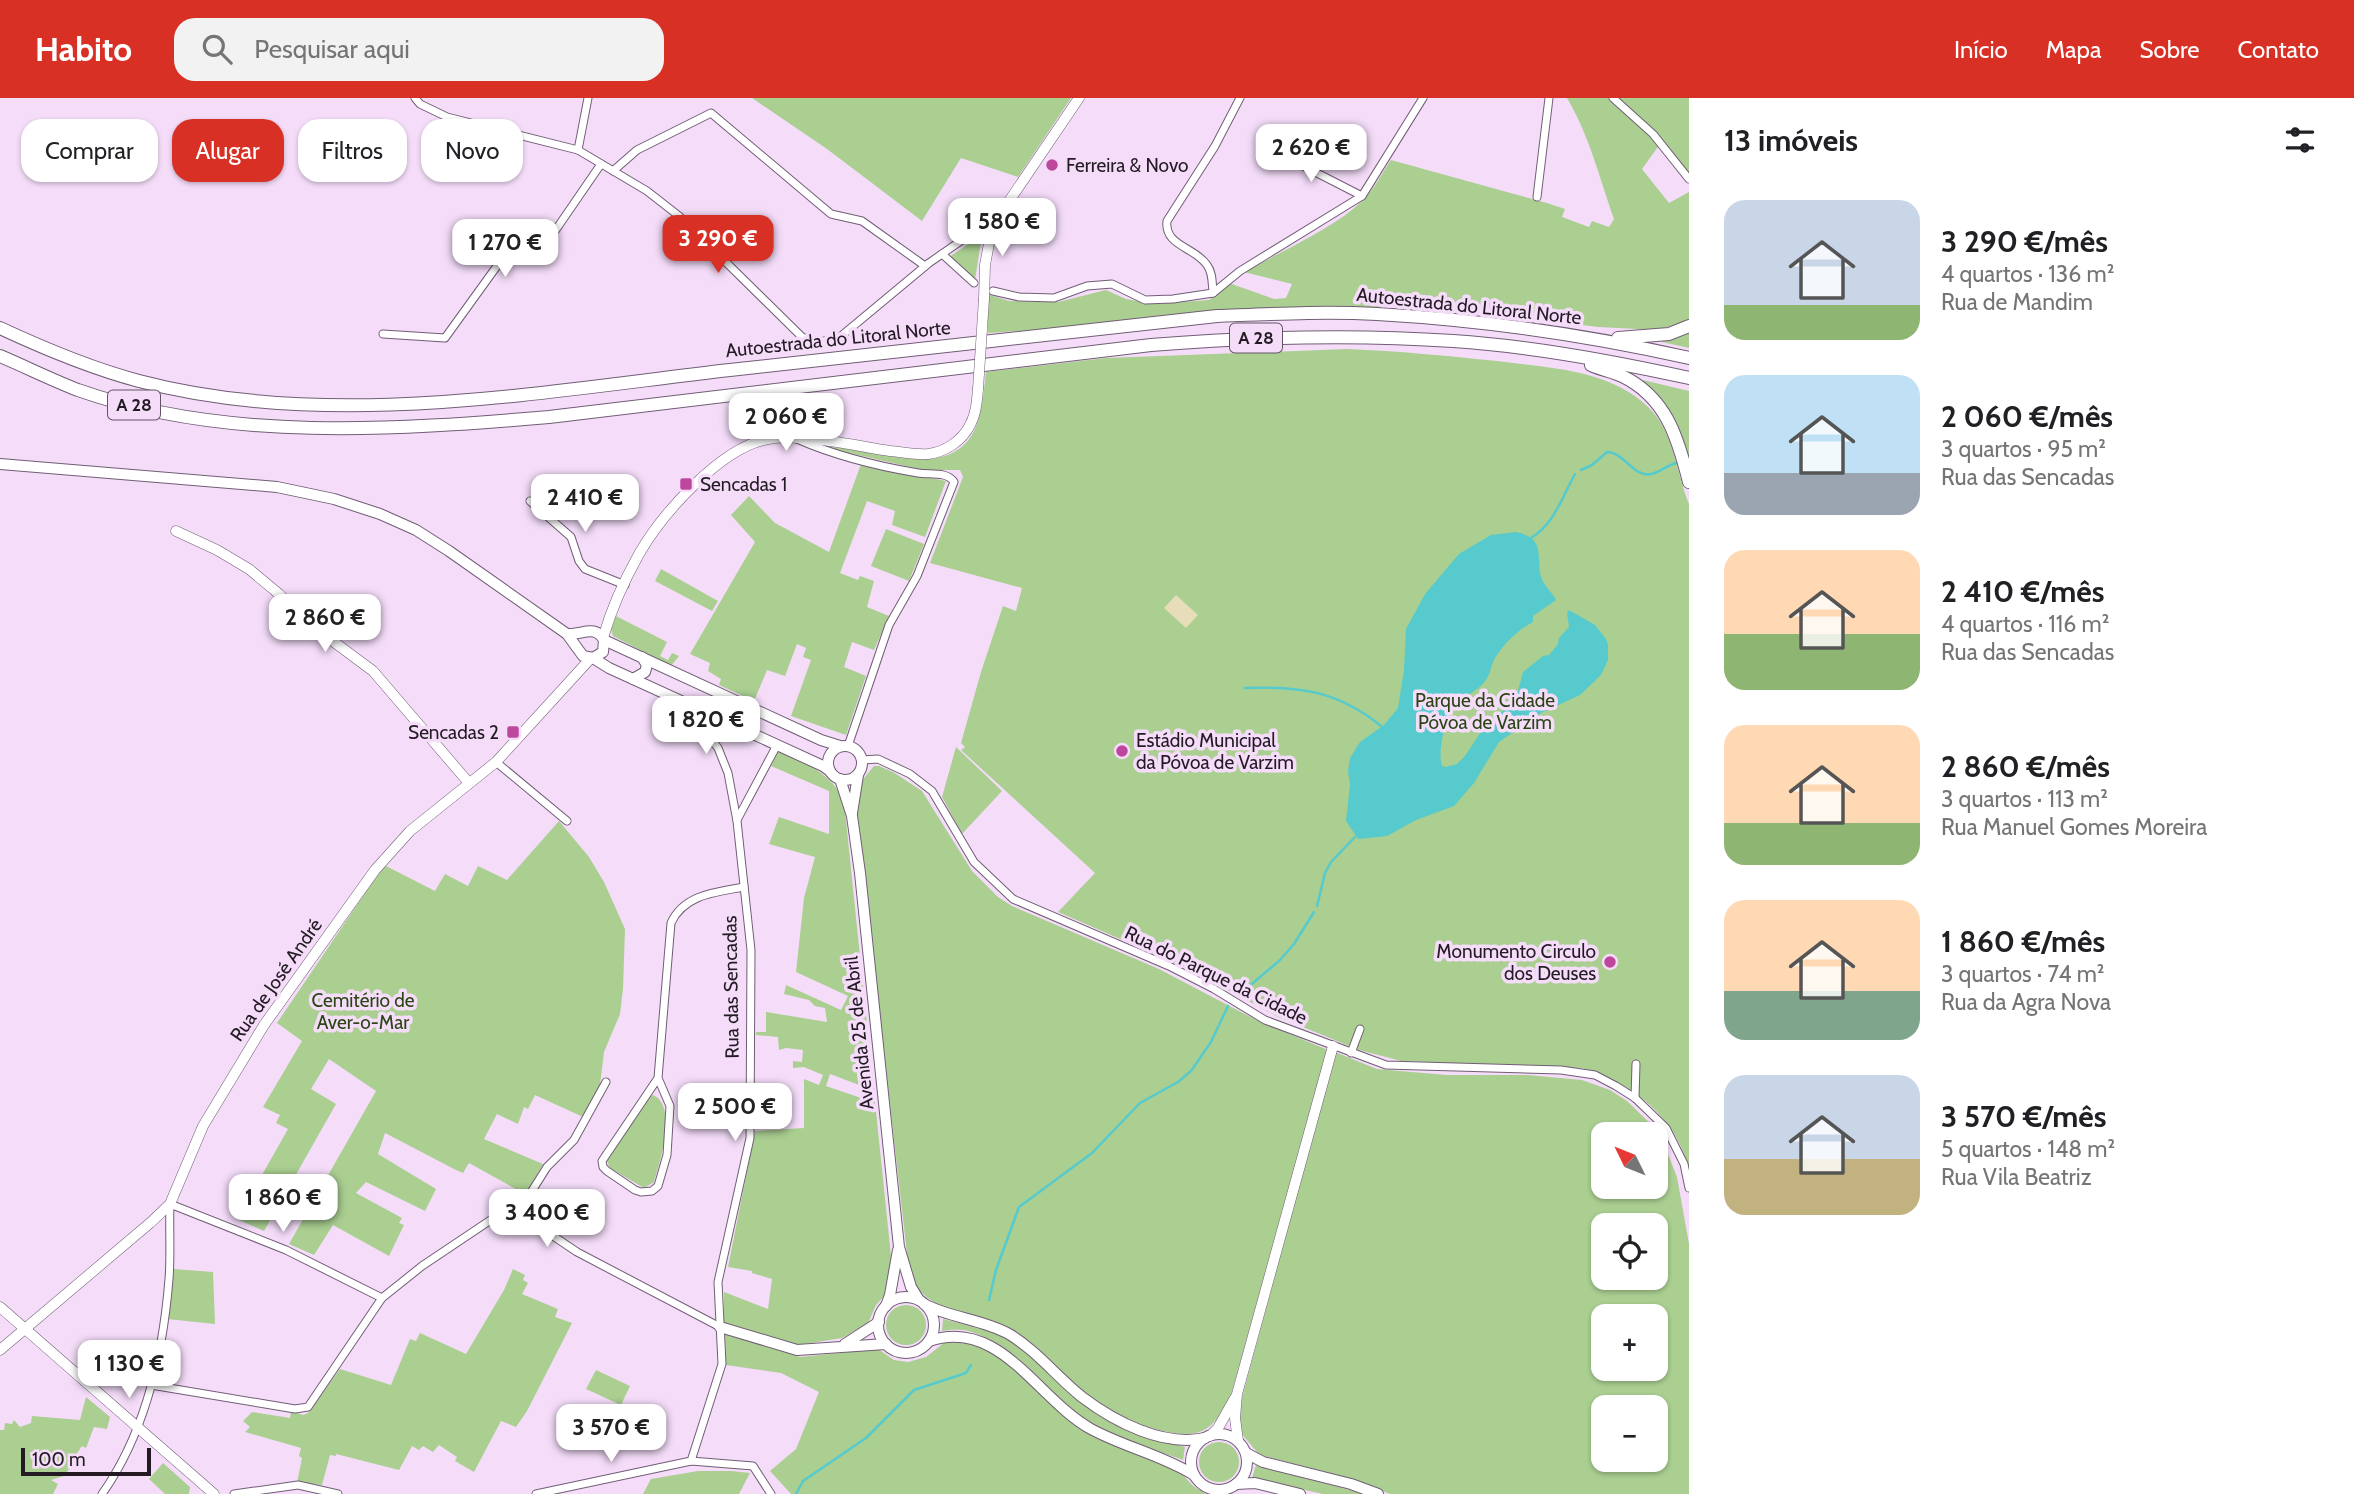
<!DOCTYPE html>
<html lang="pt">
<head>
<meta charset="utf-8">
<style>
	:root { --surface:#fff; --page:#f2f2f2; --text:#202124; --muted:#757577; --accent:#d93025 }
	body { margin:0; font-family:Cabin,sans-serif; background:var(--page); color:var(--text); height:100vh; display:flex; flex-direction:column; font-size:26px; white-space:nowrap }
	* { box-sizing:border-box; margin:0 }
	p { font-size:23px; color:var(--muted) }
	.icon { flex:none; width:38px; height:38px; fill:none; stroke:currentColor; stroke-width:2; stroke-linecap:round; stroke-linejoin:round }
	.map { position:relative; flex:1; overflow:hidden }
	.panel { display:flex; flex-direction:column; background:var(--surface); width:665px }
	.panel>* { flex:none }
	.guide { position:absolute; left:21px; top:21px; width:665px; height:63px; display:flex; gap:14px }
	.needle { width:46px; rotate:313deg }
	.tools { position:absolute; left:1591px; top:1024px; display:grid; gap:14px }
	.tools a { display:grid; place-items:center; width:77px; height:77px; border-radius:14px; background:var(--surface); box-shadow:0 2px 5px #0004; font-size:35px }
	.scale { position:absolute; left:21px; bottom:18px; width:130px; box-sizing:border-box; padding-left:7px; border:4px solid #231a24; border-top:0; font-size:19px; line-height:24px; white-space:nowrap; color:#231a24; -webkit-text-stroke:5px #f5ddfa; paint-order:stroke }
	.price { position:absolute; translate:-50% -60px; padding:0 16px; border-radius:14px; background:#fff; color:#222; font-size:23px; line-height:46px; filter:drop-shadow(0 2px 4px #0008) }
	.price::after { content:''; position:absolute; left:50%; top:42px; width:21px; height:16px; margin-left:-10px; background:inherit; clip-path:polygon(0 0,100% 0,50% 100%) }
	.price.current { background:var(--accent); color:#fff }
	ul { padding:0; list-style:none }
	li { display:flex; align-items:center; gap:21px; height:175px; padding:0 35px }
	li span { display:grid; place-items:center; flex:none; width:196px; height:140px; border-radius:21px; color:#555 }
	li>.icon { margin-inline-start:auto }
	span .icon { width:84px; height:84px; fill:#fffc; stroke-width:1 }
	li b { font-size:30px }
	h2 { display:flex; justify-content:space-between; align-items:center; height:84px; padding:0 35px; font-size:30px }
	.tag { padding:0 24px; border-radius:21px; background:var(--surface); box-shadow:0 2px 5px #0004; font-size:24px; line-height:63px }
	.tag.current { background:var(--accent); color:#fff }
	header { display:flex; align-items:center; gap:42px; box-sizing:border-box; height:98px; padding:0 35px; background:var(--accent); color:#fff }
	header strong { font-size:33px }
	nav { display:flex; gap:38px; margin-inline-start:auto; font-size:24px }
	.search { width:490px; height:63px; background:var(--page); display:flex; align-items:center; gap:18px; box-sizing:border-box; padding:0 24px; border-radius:21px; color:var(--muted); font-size:26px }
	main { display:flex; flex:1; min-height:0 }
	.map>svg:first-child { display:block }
	.green { fill:#aacf91; fill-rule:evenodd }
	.sand { fill:#e7ddb8 }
	.water { fill:#56cacd }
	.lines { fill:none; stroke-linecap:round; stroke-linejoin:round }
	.stream { stroke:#56cacd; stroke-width:2.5 }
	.street-casing { stroke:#715d75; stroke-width:9 }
	.secondary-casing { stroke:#715d75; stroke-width:11 }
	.primary-casing { stroke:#715d75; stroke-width:12 }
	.highway-casing { stroke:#715d75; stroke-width:14 }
	.street { stroke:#fff; stroke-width:7 }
	.secondary { stroke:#fff; stroke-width:10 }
	.primary { stroke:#fff; stroke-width:10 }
	.highway { stroke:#fff; stroke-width:12 }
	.secondary-bridge-casing { stroke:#715d75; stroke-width:11; stroke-linecap:butt }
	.secondary-bridge { stroke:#fff; stroke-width:10 }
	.poi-dot { fill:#be479e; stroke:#f5ddfa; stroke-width:2.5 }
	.labels { text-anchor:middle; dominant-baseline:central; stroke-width:7; stroke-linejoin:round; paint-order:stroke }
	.shield { fill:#f5ddfa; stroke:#625464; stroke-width:2 }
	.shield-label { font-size:18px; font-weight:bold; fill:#231a24 }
	.poi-label { font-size:19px; fill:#231a24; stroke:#f5ddfa; text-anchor:start }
	.street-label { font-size:19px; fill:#231a24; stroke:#f5ddfa }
	.park-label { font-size:19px; fill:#2a4514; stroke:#f5ddfa }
</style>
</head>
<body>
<header>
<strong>Habito</strong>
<div class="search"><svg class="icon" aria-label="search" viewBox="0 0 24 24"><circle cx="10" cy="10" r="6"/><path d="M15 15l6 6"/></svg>Pesquisar aqui</div>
<nav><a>Início</a><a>Mapa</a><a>Sobre</a><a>Contato</a></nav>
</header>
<main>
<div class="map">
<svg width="1689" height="1396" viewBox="0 0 1689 1396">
	<rect width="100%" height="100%" fill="#f5ddfa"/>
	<g class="green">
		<path d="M752,0H1071L1018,79L961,60L922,123L827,51Z"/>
		<path d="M1567,0H1689V76L1663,42L1642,71L1669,105L1689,94V221L1685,224L1656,232L1598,229L1458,211L1401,208L988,235L987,196L1009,203L1058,204L1106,192L1126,201L1154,206L1209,202L1229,185L1274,201L1286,200L1292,186L1244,174C1278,155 1336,129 1362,103C1374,92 1382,75 1391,62L1547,105L1565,111L1562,119L1589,129L1592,123L1609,129L1614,121C1599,79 1590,39 1567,0Z"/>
		<path d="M982,137L975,182L949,159Z"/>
		<path d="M1689,232V250L1662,244V242Z"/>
		<path d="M1348,251C1398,253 1448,258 1497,263C1548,270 1609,271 1648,309C1674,333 1676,374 1689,406V1075C1680,1021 1631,984 1582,970L1401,963L1359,952L1276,918L1187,870L1058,814L1095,775L961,652L965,649L961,645L981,574L1003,508L1016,513L1022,490L930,465L963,379L960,372H923L828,350C837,348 853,352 865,354C906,360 961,376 978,323C983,307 984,290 986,274L1106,260Z"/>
		<path d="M1643,282L1689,293V369L1642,284Z"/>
		<path d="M861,366L946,383L925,439L892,427L895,413L867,403L840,475L858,482L860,478L874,483L867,509L889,518L874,552L852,544L844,569L866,578L846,637L791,618L811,562L803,559L806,550L797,546L785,578L767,572L754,603L719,587L721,581L708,573L710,565L690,556L755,444L731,417L749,398L775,425L829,454Z"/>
		<path d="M886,431L924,446L909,483L871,468Z"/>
		<path d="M661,471L718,503L712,513L655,483Z"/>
		<path d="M616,518L667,544L660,558L668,562L672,555L679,558L671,568L613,538L611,531Z"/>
		<path d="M956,649L1002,693L962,736L942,699Z"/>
		<path d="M779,652C806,665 831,675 844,703L892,1168L885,1197L876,1207L868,1225L842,1240L799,1247L724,1225V1194L768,1211L772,1181L752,1175V1173L728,1169L755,1033L804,1030V981L819,987L823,977L804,969L793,970V963L802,964L803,952L786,950L779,952L778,939L756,937V934H766V914L827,924L825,910L815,908L809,902L784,896L786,887L841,912L848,898L796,874L804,800L815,759L769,746L779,719L829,736V693L771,668ZM830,976L867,990L864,1001L826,988Z"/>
		<path d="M874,668H879L893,674L922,693L972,773L998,799L1012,808L1159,871L1260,924L1328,952L1230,1300C1213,1333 1200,1341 1163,1333C1112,1322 1076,1288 1038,1255C1029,1247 1020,1237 1010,1231C973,1208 927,1222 909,1173L857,717L859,686Z"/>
		<path d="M559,723L589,759L604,784L625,831L623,891L620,916L604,954L600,987L583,1019L535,997L528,1011L524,1009L518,1026L497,1016L484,1041L543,1066L527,1093L525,1092L521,1094L469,1065L463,1075L456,1072L385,1035L378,1056L436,1091L425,1113L366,1084L356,1095L402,1120L399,1125L404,1127L389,1158L333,1127L314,1157L289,1146L376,993L329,961L311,991L336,1006L264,1133L237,1121L288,1031L276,1025L280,1017L263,1009L302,943L277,925L376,779L386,768L435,793L445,776L468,788L478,768L507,782Z"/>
		<path d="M1335,954L1377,971L1447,977H1528L1582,982L1610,992L1627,1003L1653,1028L1666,1051L1677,1079L1689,1146V1396H1390L1352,1381L1264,1358L1257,1354L1241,1335L1238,1315ZM1603,1036H1656V1088H1603ZM1603,1127H1656V1180H1603ZM1603,1218H1656V1270H1603ZM1603,1309H1656V1362H1603Z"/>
		<path d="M653,997C678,1008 660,1064 654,1084L644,1090L610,1070L607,1063L644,1003Z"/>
		<path d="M174,1171L213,1174L215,1226L167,1221Z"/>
		<path d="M513,1171L525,1177L523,1182L528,1185L522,1196L558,1211L555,1219L572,1225L527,1313L516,1329L501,1323L474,1374L455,1363L457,1359L439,1347L433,1354L423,1348L419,1352L412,1348L399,1372L336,1356V1358L330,1357L322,1387L297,1385L302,1360L299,1358L301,1350L245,1334L250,1329L243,1323L252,1314L290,1320L291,1313L303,1317L308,1315L340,1271L391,1287L410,1241L416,1243L420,1235L466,1256L504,1192Z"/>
		<circle cx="906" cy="1227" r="20"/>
		<path d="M943,1221L989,1233L1006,1240L1139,1337L1185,1349L1183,1362C1153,1351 1120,1343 1092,1327C1049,1302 998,1219 942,1233Z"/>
		<path d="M725,1235L800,1259L878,1251L894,1262L908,1264L926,1259L945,1244H963L984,1249L999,1258L1067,1321L1181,1375L1193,1388L1206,1396H791L770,1373L796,1351L819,1294L781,1275L726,1267Z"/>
		<path d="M596,1272L630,1288L621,1307L586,1291Z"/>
		<path d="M86,1299L110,1319L107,1331L94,1329L86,1350L82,1348L71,1364L72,1367L64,1378L51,1382L58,1386L53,1396H0V1332H4L5,1325L12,1326L14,1322L20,1329L31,1325L32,1318L80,1322Z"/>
		<circle cx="1219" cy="1364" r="20"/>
		<path d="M163,1365L190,1389L189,1396H165L149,1381Z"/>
		<path d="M1256,1367L1365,1396H1323L1252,1380Z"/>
		<path d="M698,1373H731L750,1375L739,1396H643L651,1381Z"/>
	</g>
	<path class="sand" d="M1176,497L1198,517L1186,530L1164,510Z"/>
	<path class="water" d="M1516,434C1546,440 1536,458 1541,479C1544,488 1553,495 1556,502L1533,518V524C1519,531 1502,547 1494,562C1491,568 1490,576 1486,582C1478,593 1466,597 1456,606C1446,616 1437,654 1442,668L1446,669L1457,666L1465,658L1481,634L1497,620L1518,593L1523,574L1543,558L1549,557L1558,546L1559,540L1569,529L1567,515L1569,512L1595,527L1606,541L1608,547V562L1601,577L1580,597L1541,615L1499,644L1474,685L1454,708L1416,722L1387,738L1358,741L1346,723L1350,687L1348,673L1350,660L1360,644L1384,627L1398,610L1404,572L1406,531L1425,496L1459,456L1491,437Z"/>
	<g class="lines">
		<g class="stream">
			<path d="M1581,372L1592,367L1607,354C1624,354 1634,380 1651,376C1658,375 1668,367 1676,365"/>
			<path d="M1531,440C1555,425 1562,399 1575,376"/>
			<path d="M1245,590C1300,588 1338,593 1381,628"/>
			<path d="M1317,808L1325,775L1331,764L1355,739"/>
			<path d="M1240,896L1280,862L1294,846L1314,814"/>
			<path d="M989,1202L996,1172L1019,1109L1092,1055L1140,1005L1178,984L1191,973L1211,944L1228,908"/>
			<path d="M796,1396L803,1383L866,1340L914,1292L966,1275L971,1267"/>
		</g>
		<g class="street-casing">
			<g id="street">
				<path d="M415,0L420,6L447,19L578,52L647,93L679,118L802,239L820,244L840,239L929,165L1001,115"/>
				<path d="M1613,0L1653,36L1689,81"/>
				<path d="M578,52L588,0"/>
				<path d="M1272,52L1362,98"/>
				<path d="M613,73L637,52L711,15L831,116L862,123L925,168"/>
				<path d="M1537,99L1549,0"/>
				<path d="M942,156L974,185"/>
				<path d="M993,193L1019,199L1054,200L1087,188L1112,186L1145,202L1173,201L1213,195L1240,173L1362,98L1423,0"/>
				<path d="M1213,195C1212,185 1213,175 1207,167C1195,149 1164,148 1167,123L1215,48L1240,0"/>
				<path d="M383,236L445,240L502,161L544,149L601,66"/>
				<path d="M797,341C836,358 876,368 918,375C930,377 947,373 954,384L917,478L889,527L848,648"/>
				<path d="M530,403L571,439L579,463L585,471L625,487"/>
				<path d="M674,602L701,628L718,650L728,675L737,723L751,852L750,1040L718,1184L722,1266L691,1363"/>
				<path d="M862,662L878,661L910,676L932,693L974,764L1013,801L1169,868L1214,891L1265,922L1386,967L1561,972L1595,977L1616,988L1635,1000L1666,1030L1684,1066L1689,1090"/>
				<path d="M496,664L567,723"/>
				<path d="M737,722L777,647"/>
				<path d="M1351,955L1360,931"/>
				<path d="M658,980L602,1063L603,1069L607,1073L635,1092L641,1094L652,1093L658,1088L667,1057L670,1008L658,980L671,825C684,796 717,794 744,789"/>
				<path d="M1635,1000L1636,966"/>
				<path d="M510,1109L530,1096L547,1069L574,1042L606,984"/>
				<path d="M151,1287L295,1311L308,1309L382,1200L422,1168L510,1109L577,1154L720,1229"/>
				<path d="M102,1396C146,1334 163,1256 169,1181C171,1157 169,1131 170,1106L286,1152L382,1200"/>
				<path d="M234,1396L298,1387L338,1396"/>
				<path d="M536,1396L691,1363L753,1368L771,1396"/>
			</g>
		</g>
		<g class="secondary-casing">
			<g id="secondary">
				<path d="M984,201L985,167L990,140L1001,115L1079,0"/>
				<path d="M176,433L217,452L249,471L279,496L311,530L330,541L373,573L469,685"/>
				<path d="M603,540C611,512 625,481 639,456C662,416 721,349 768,341C802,335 856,348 890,353C903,354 915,357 928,356C945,354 962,343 970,327C976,316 977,303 978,291"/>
				<path d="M0,1209L214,1396"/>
				<path d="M0,1252L150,1125L170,1106L203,1028L264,927L375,772L410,733L496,664L591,560"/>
				<path d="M1210,1338L1218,1330L1235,1300"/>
				<path d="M1238,1343L1235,1320L1237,1296L1333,948"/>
			</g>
		</g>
		<g class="primary-casing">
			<g id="primary">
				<path d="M0,366L277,389L334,401L380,416L416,432L449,453L567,536L583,558L593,560L603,554L604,542C595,526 582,537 567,536"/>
				<path d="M604,542L821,642L840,648"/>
				<path d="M593,560L609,570L823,668L830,673"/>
				<path d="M633,581L645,574L647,567L642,559"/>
				<circle cx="845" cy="665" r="17"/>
				<path d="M840,681L852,718L860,775L899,1149L911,1189L919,1202"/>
				<path d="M852,715L858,677"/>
				<circle cx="906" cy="1227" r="28"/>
				<path d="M924,1206C950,1220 982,1221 1009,1236C1037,1253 1057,1279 1082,1299C1115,1324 1163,1349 1205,1340"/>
				<path d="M886,1208L890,1197L898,1152"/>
				<path d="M720,1229L797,1252L886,1246"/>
				<path d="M929,1243C1000,1219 1037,1301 1091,1331C1124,1349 1162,1357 1194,1377"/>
				<path d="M845,1246L879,1224"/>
				<circle cx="1219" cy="1364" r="28"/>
				<path d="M1246,1355L1263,1364L1351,1386L1378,1396"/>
				<path d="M1236,1386L1255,1385L1300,1396"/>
			</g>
		</g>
		<g class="highway-casing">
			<g id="highway">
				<path d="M0,230C45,251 90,270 139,283C329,333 538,294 730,272C892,254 1055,236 1217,218C1270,216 1324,213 1377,216C1482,222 1587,237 1689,260"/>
				<path d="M1618,240L1669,236L1689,228"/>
				<path d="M0,258C26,269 52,282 78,292C225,344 396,332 549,319L1151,247C1252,239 1353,236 1453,243C1532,248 1612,263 1689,280"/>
				<path d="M1591,267C1601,272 1612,273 1622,278C1666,299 1678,340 1689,384"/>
			</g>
		</g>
		<use href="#street" class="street"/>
		<use href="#secondary" class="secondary"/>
		<use href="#primary" class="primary"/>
		<use href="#highway" class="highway"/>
		<g class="secondary-bridge-casing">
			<path id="secondary-bridge" d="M978,291L984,201"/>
		</g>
		<use href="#secondary-bridge" class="secondary-bridge"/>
	</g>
	<g class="poi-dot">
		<circle cx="1052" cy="67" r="7"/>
		<rect x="679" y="379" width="14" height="14" rx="3.5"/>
		<rect x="506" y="627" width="14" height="14" rx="3.5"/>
		<circle cx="1122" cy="653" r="7"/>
		<circle cx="1610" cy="864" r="7"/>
	</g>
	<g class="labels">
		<g class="shield">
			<rect x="1230" y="225.5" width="52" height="29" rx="5"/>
			<rect x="108" y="292.5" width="52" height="29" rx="5"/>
		</g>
		<g class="shield-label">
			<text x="1256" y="240">A 28</text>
			<text x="134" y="307">A 28</text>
		</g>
		<g class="poi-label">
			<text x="1066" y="67">Ferreira &amp; Novo</text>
			<text x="700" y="386">Sencadas 1</text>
			<text x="499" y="634" text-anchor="end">Sencadas 2</text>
			<text x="1136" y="642">Estádio Municipal<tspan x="1136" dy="22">da Póvoa de Varzim</tspan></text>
			<text x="1596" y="853" text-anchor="end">Monumento Circulo<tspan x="1596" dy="22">dos Deuses</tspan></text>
		</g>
		<g class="street-label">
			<text transform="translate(1469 208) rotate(6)">Autoestrada do Litoral Norte</text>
			<text transform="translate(838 241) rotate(-6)">Autoestrada do Litoral Norte</text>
			<text transform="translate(1216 877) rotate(26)">Rua do Parque da Cidade</text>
			<text transform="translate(276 882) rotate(-55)">Rua de José André</text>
			<text transform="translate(731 889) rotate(-91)">Rua das Sencadas</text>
			<text transform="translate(859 935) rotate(-96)">Avenida 25 de Abril</text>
		</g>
		<g class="park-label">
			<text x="1485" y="602">Parque da Cidade<tspan x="1485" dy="22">Póvoa de Varzim</tspan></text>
			<text x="363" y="902">Cemitério de<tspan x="363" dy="22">Aver-o-Mar</tspan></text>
		</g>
	</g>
</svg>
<div class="tools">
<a><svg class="needle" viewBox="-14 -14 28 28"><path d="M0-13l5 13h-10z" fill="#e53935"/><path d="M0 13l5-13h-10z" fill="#757577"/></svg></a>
<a><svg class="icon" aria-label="locate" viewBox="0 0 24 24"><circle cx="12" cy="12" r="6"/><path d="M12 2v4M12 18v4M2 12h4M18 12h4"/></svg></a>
<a>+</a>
<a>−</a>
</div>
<div class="scale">100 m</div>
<b class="price" style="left:1311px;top:86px">2 620 €</b>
<b class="price" style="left:1002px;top:160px">1 580 €</b>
<b class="price current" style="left:718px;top:177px">3 290 €</b>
<b class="price" style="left:505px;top:181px">1 270 €</b>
<b class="price" style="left:786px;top:355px">2 060 €</b>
<b class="price" style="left:585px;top:436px">2 410 €</b>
<b class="price" style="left:325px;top:556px">2 860 €</b>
<b class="price" style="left:706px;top:658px">1 820 €</b>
<b class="price" style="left:735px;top:1045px">2 500 €</b>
<b class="price" style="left:283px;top:1136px">1 860 €</b>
<b class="price" style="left:547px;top:1151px">3 400 €</b>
<b class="price" style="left:129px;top:1302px">1 130 €</b>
<b class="price" style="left:611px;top:1366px">3 570 €</b>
<div class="guide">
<a class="tag">Comprar</a>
<a class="tag current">Alugar</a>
<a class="tag">Filtros</a>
<a class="tag">Novo</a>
</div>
</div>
<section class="panel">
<h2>13 imóveis<svg class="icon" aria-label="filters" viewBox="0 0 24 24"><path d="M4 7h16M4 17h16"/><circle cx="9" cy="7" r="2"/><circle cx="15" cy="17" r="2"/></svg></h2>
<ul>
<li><span style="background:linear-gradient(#c9d6e8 75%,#8fb573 0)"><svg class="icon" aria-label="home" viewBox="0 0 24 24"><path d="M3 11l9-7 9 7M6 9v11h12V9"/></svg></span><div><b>3 290 €/mês</b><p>4 quartos · 136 m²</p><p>Rua de Mandim</p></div></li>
<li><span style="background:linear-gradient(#bfe0f5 70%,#9aa5b1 0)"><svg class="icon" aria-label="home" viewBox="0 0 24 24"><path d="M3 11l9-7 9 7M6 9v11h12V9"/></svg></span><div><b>2 060 €/mês</b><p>3 quartos · 95 m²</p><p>Rua das Sencadas</p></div></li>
<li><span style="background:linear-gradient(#ffd9b3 60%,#8fb573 0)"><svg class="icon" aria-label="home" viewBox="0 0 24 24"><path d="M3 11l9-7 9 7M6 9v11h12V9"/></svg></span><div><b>2 410 €/mês</b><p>4 quartos · 116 m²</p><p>Rua das Sencadas</p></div></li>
<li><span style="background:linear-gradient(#ffd9b3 70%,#8fb573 0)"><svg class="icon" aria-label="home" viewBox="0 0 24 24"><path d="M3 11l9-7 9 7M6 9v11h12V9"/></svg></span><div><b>2 860 €/mês</b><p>3 quartos · 113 m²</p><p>Rua Manuel Gomes Moreira</p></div></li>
<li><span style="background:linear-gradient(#ffd9b3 65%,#7fa58c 0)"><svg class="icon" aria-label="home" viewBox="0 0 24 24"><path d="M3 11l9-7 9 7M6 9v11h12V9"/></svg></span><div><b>1 860 €/mês</b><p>3 quartos · 74 m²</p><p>Rua da Agra Nova</p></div></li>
<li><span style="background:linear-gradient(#c9d6e8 60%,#c2b280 0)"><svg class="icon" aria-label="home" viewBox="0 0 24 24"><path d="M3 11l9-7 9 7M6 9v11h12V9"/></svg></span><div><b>3 570 €/mês</b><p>5 quartos · 148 m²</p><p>Rua Vila Beatriz</p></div></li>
</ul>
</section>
</main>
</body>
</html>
